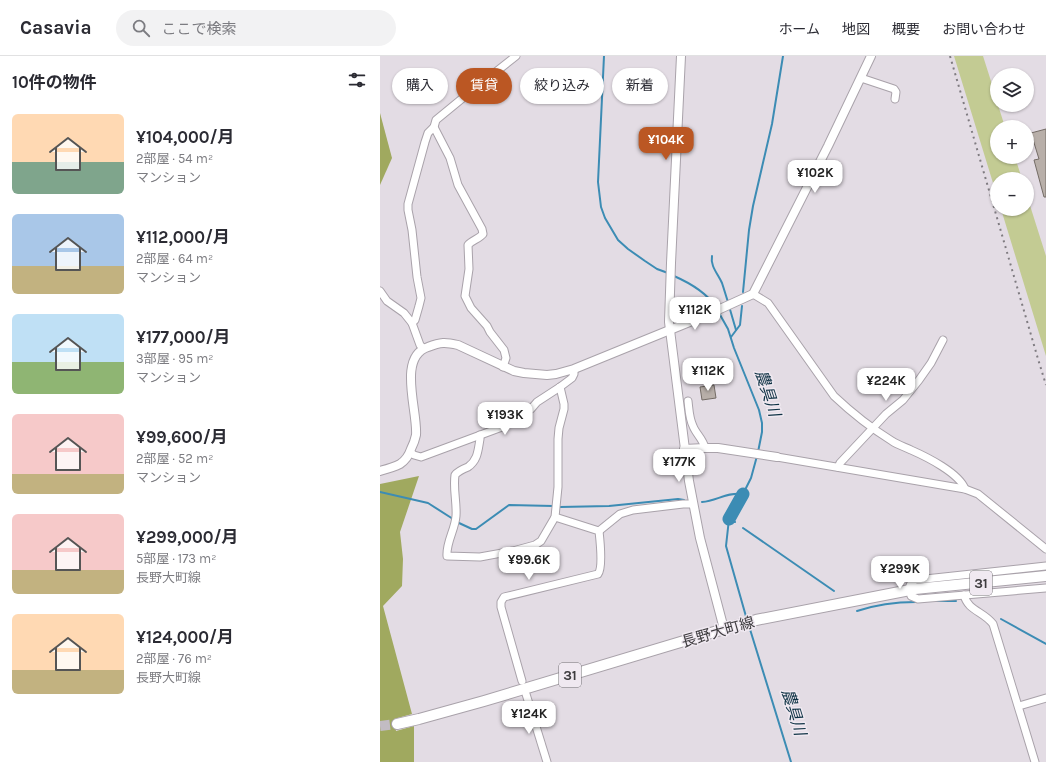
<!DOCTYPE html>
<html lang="ja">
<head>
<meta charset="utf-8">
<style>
	:root { --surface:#fff; --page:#f2f2f3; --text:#2b2b33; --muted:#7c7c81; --line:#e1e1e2; --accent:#bb5723 }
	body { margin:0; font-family:Karla,"Noto Sans JP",sans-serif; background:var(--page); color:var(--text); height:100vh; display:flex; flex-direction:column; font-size:15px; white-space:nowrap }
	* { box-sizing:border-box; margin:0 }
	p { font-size:13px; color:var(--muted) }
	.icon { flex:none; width:22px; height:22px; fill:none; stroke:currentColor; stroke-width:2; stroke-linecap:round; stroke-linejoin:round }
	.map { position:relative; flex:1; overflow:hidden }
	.panel { display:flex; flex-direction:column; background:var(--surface); width:380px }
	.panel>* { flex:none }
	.hud { position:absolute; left:12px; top:12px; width:380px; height:36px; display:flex; gap:8px }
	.tools { position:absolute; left:610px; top:12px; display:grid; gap:8px }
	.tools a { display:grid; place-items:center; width:44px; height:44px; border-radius:50%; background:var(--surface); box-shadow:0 1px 3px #0004; font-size:20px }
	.price { position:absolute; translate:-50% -34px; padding:0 9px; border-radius:8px; background:#fff; color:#222; font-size:13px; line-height:26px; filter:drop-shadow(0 1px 2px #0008) }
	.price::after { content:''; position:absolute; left:50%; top:24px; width:12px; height:9px; margin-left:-6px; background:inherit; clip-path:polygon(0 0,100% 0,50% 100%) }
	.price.selected { background:var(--accent); color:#fff }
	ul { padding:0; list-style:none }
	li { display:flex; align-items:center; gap:12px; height:100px; padding:0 12px }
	li span { display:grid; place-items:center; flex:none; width:112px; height:80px; border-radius:6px; color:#555 }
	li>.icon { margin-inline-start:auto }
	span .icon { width:48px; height:48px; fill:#fffc; stroke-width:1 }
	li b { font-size:17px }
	h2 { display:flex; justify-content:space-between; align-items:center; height:48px; padding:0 12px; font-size:17px }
	.chip { padding:0 14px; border-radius:18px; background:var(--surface); box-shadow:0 1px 3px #0004; font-size:14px; line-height:36px }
	.chip.selected { background:var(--accent); color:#fff }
	header { display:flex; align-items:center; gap:24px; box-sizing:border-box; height:56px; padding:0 20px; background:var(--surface); border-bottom:1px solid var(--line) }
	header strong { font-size:19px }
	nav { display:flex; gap:22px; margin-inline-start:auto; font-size:14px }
	.search { width:280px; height:36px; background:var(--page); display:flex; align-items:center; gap:10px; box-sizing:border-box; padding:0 14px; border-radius:22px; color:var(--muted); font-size:15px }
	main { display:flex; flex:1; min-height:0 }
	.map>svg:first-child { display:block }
	.green { fill:#c3cb93 }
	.forest { fill:#a0a95f }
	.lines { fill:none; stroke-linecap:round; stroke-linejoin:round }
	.stream { stroke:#3c8cb4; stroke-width:2 }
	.river { stroke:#3c8cb4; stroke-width:13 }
	.building { fill:#b8afa9; stroke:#746c66 }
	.primary-tunnel { stroke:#c2bcc3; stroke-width:10; stroke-dasharray:10 5; stroke-linecap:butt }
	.minor-casing { stroke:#a9a2aa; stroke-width:9 }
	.tertiary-casing { stroke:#a9a2aa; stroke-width:10 }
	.primary-casing { stroke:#a9a2aa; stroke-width:12 }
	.minor { stroke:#fff; stroke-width:7 }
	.tertiary { stroke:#fff; stroke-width:8 }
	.primary { stroke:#fff; stroke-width:10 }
	.rail { stroke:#7f7b80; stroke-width:2; stroke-dasharray:2 4; stroke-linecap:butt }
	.labels { text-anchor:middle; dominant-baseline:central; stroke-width:3; stroke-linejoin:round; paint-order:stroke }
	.shield { fill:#f0e9f1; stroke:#737074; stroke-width:1 }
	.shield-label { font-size:14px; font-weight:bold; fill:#3e3c3f }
	.street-label { font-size:15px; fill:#3e3c3f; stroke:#f0e9f1 }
	.water-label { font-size:16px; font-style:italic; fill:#0e3244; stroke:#f0e9f1 }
</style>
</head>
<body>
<header>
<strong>Casavia</strong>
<div class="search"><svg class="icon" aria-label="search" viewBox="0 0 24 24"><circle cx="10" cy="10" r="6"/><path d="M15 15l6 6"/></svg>ここで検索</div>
<nav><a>ホーム</a><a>地図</a><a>概要</a><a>お問い合わせ</a></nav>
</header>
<main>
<section class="panel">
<h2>10件の物件<svg class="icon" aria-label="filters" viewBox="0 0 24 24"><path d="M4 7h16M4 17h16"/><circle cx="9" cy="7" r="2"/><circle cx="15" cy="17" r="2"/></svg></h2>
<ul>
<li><span style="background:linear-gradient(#ffd9b3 60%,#7fa58c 0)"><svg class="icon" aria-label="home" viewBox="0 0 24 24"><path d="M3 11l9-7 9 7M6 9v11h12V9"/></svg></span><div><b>¥104,000/月</b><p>2部屋 · 54 m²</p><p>マンション</p></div></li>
<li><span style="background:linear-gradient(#a9c7e8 65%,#c2b280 0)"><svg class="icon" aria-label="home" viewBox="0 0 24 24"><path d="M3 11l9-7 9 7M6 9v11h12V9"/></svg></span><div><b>¥112,000/月</b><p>2部屋 · 64 m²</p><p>マンション</p></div></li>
<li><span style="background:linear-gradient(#bfe0f5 60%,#8fb573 0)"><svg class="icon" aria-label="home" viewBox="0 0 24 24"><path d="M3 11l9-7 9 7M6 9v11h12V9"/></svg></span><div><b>¥177,000/月</b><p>3部屋 · 95 m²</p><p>マンション</p></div></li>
<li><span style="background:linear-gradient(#f6c9c9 75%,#c2b280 0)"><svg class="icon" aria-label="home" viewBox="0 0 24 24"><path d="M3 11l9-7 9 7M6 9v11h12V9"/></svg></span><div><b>¥99,600/月</b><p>2部屋 · 52 m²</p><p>マンション</p></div></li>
<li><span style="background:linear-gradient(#f6c9c9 70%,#c2b280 0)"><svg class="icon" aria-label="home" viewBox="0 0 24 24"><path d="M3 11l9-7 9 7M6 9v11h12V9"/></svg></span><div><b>¥299,000/月</b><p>5部屋 · 173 m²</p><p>長野大町線</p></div></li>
<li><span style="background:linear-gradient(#ffd9b3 70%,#c2b280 0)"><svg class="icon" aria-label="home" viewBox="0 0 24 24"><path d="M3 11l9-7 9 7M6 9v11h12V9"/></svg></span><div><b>¥124,000/月</b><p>2部屋 · 76 m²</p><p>長野大町線</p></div></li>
</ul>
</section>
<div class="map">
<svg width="666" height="706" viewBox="0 0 666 706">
	<rect width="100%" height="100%" fill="#e3dce4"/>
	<g class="green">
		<path d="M574,0H603L617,44V49H618L625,71H617V101H635L642,123H617V140Z"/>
		<path d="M647,140L666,200V300L621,153H647Z"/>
	</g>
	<g class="forest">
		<path d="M0,57L12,102L0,129Z"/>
		<path d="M39,420L20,476L23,503L22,530L3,550L32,658L14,663L16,675L34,670V706H0V428Z"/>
	</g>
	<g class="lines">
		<g class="stream">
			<path d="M224,0L218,126L221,151L225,162L238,184L248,193L265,205L277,213L288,217"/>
			<path d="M332,200C330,210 338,218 342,227C344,233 346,240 348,246"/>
			<path d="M294,220C310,227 326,236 336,251"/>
			<path d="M363,236L369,174L373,150L392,68L403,0"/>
			<path d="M349,250L356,274"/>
			<path d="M339,257L348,273L354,292L379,354L382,367V376L378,396"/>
			<path d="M351,281L360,269L362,250"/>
			<path d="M0,436L48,447L73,463"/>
			<path d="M322,446C337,445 346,436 363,438L371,422L377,400"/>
			<path d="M180,451L229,450L298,443L304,444"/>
			<path d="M355,466L349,463L346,490L367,564"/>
			<path d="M79,467L92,473H96L129,449L173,450"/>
			<path d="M363,472L454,535"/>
			<path d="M551,545H576"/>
			<path d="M477,555C498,548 514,546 536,546"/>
			<path d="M621,563L666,588"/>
			<path d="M369,570L411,706"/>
		</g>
		<path class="river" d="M349,463L363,438"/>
	</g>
	<g class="building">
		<path d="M666,73V141H664L654,104L659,103L651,77Z"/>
		<path d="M334,329L336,342L322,344L320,331Z"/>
	</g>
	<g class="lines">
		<path class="primary-tunnel" d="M0,670L17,668"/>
		<g class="minor-casing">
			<g id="minor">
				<path d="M481,22L514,33L516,36L515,43"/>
				<path d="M54,71L70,102L78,129L102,173L103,178C99,183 92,184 88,189L89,213L85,240L91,252L107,270L110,276L124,294L126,302L123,311"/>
				<path d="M0,235L7,245L24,257L32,267L40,289L43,292"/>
				<path d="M373,238L388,247L454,340C472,357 491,372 512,385C518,389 525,391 531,394C547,401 579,417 585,433"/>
				<path d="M32,267L35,264L39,250L41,242L37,221L32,174L28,154V148L45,86L48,77L54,71L56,64L84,41L136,0"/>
				<path d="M308,345C309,353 309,362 313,370C316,378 323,383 325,392"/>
				<path d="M100,379V383C98,394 98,404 88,411C83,413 78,415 75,419C73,433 77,447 76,460C75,474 66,486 67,500L100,501L133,495L155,489L161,485L175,461L178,431V383L179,372L184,353V348L180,331"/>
				<path d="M30,396L34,399L41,401L122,371L151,353L157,346L180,331L192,322L194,318V313"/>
				<path d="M397,401L585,433L598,438L666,493"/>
				<path d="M458,411L460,407L506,358L523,344L539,324L551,307L563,284"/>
				<path d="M219,475L240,458L253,454L303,448H313"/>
				<path d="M666,510L536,524C528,527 529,533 531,540L538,543L666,532"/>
				<path d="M584,539C588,555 603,555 613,568L655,706"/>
				<path d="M142,625L121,551V546L124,541L218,518C223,512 220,484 219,475L175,461"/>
				<path d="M146,638L167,706"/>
				<path d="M639,650L666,642"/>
			</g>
		</g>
		<g class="tertiary-casing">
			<g id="tertiary">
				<path d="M301,0L291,207L289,266L309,425L320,482L344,573"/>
				<path d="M304,393L325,392H338L397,401"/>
				<path d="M0,415C7,413 14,411 20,408C26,404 29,399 31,393C33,389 35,384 36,379C38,355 17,301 48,291C61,286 65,286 78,289L134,315L144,317L167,319L176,318L194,313L329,258L373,238L448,90L491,0"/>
			</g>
		</g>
		<g class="primary-casing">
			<path id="primary" d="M17,668L39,663L104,645L344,573L376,564L535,533L666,520"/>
		</g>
		<use href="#minor" class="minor"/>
		<use href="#tertiary" class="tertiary"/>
		<use href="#primary" class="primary"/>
		<path class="rail" d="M570,0L658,303L666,329"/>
	</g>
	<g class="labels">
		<g class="shield">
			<rect x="590" y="515" width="22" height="24" rx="3"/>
			<rect x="179" y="607" width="22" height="24" rx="3"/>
		</g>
		<g class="shield-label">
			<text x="601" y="527">31</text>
			<text x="190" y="619">31</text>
		</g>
		<g class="street-label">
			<text transform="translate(338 576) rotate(-16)">長野大町線</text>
		</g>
		<g class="water-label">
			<text transform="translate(388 337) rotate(72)">農具川</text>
			<text transform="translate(414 656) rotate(73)">農具川</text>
		</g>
	</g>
</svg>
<div class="tools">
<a><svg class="icon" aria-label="layers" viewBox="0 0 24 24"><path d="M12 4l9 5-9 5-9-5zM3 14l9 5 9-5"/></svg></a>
<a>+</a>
<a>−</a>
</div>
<b class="price selected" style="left:286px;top:105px">¥104K</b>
<b class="price" style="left:435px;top:138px">¥102K</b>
<b class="price" style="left:315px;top:275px">¥112K</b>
<b class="price" style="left:328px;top:336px">¥112K</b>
<b class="price" style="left:506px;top:346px">¥224K</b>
<b class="price" style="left:125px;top:380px">¥193K</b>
<b class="price" style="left:299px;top:427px">¥177K</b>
<b class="price" style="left:149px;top:525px">¥99.6K</b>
<b class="price" style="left:520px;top:534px">¥299K</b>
<b class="price" style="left:149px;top:679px">¥124K</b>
<div class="hud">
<a class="chip">購入</a>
<a class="chip selected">賃貸</a>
<a class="chip">絞り込み</a>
<a class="chip">新着</a>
</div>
</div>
</main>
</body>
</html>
